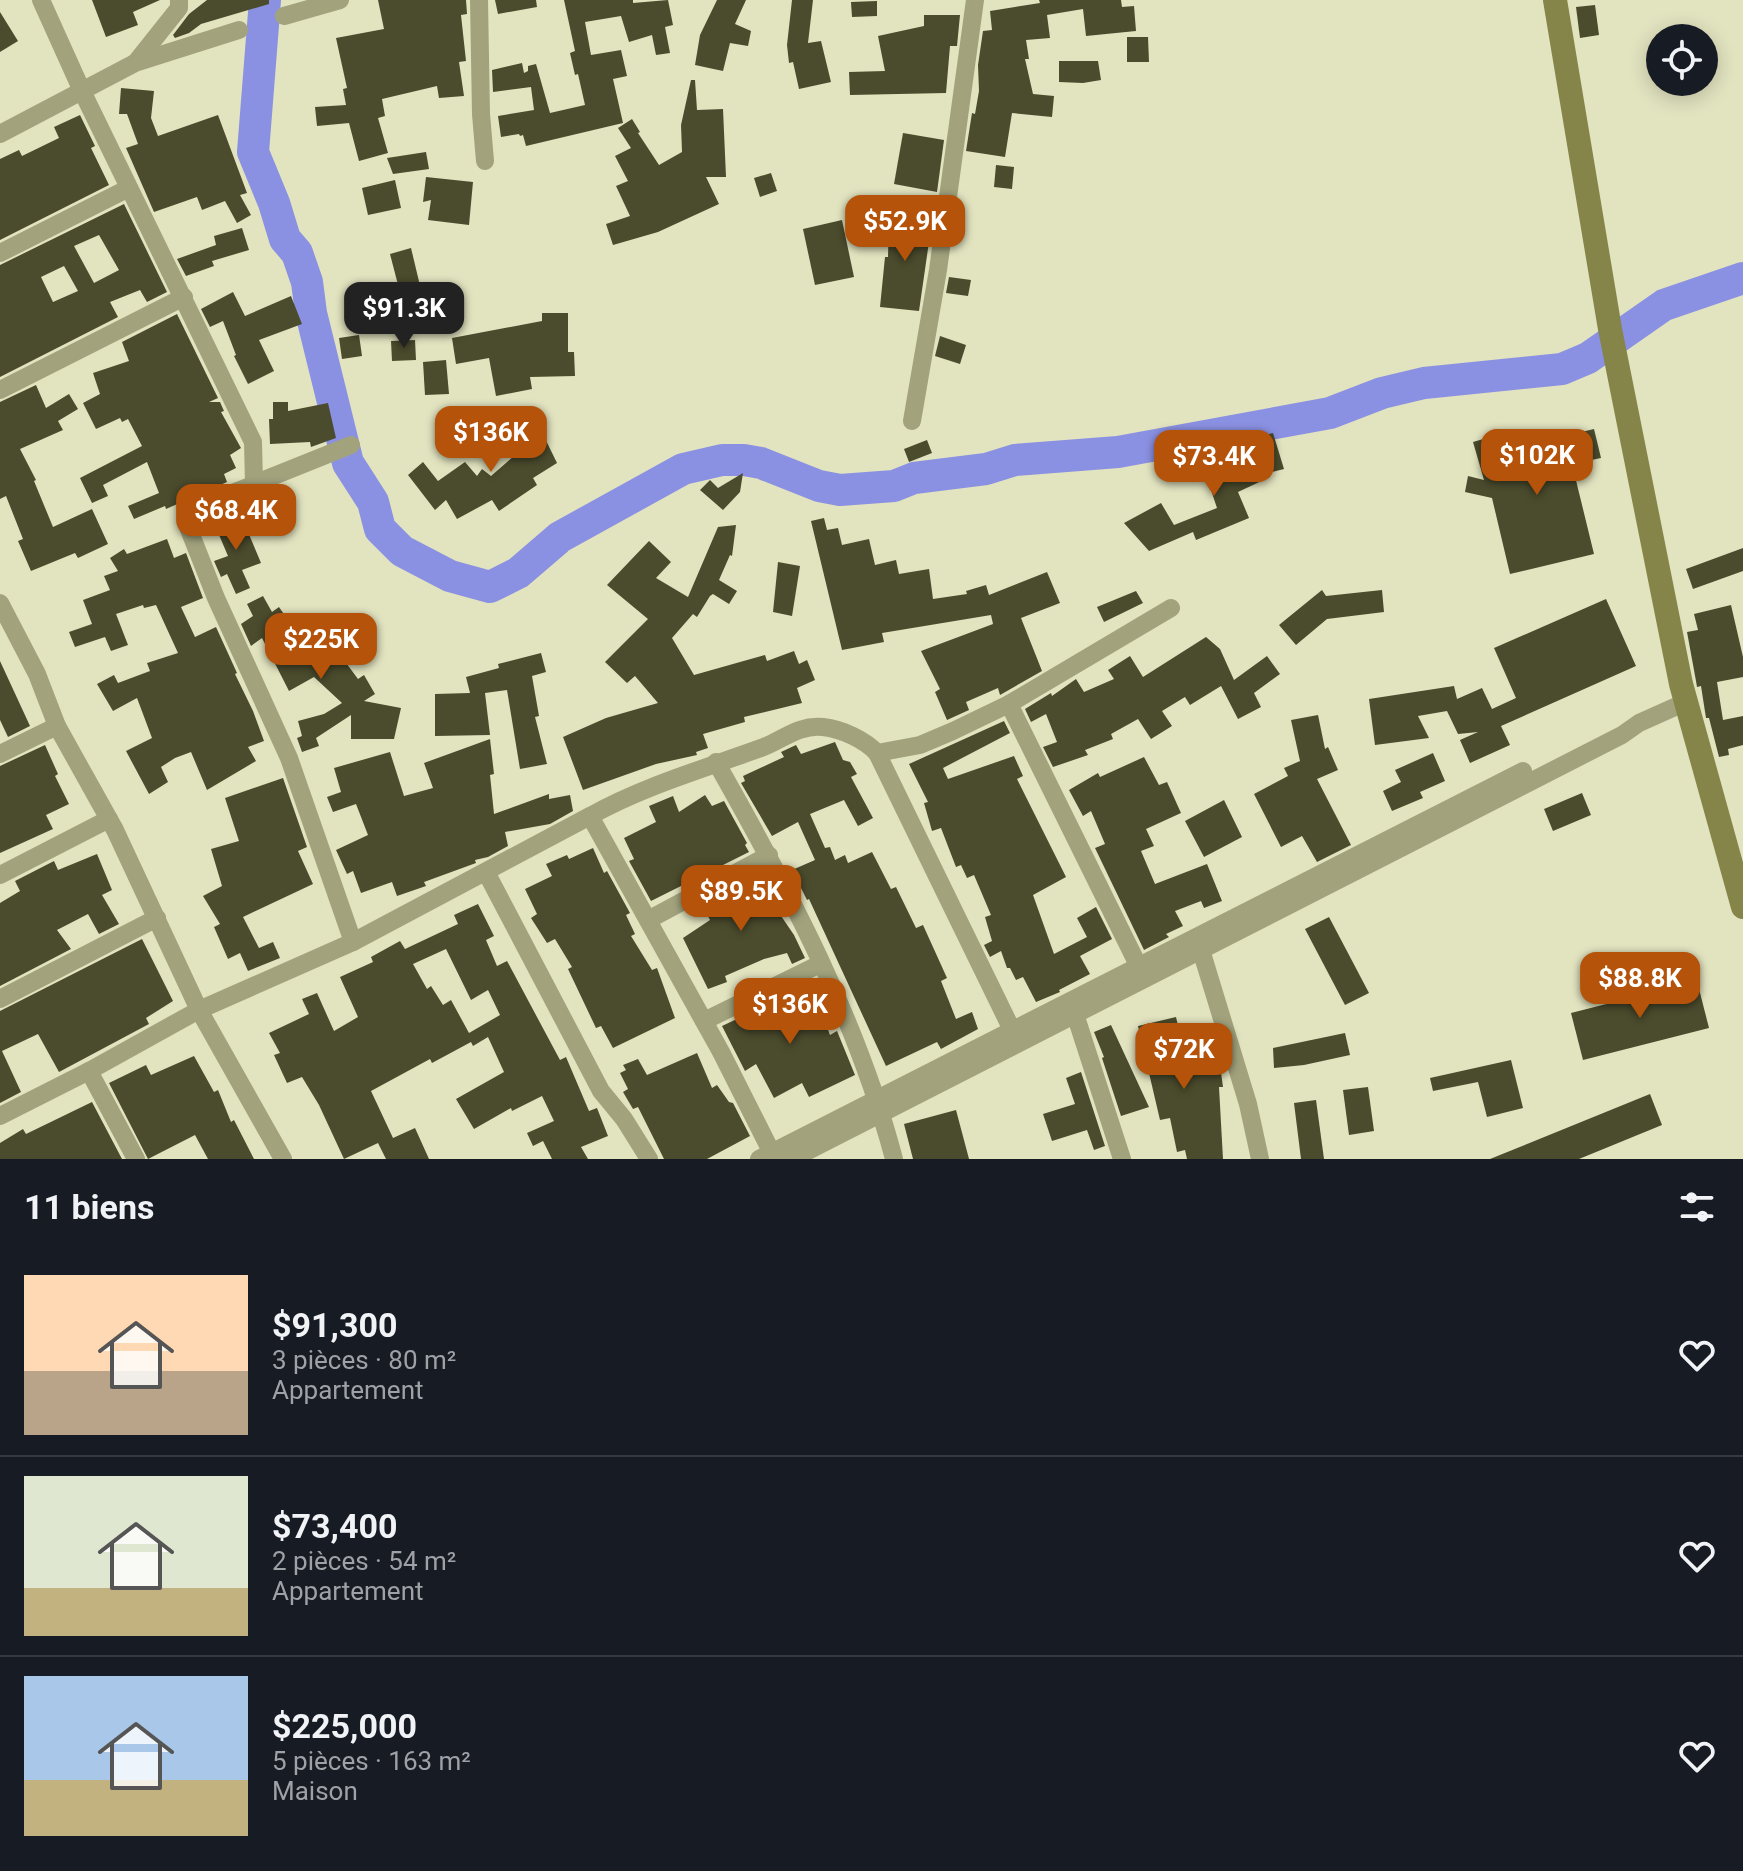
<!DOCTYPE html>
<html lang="fr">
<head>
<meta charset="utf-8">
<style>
	:root { --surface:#171b24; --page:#20242c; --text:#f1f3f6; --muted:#9ea1a6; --line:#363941; --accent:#b45309 }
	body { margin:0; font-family:Roboto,sans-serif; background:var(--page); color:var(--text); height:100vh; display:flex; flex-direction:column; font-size:30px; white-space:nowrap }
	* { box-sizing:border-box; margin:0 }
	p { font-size:26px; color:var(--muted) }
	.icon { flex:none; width:44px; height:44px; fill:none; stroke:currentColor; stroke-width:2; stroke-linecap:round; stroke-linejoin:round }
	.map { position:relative; height:1159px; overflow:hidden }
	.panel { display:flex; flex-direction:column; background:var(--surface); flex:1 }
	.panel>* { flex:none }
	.fabs { position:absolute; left:1646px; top:24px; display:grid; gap:16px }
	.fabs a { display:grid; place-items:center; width:72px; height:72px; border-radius:50%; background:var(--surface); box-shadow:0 4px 20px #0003; font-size:40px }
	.price { position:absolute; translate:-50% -68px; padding:0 18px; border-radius:16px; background:var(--accent); color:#fff; font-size:26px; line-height:52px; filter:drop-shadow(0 2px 4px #0008) }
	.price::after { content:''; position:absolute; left:50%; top:48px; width:24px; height:18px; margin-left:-12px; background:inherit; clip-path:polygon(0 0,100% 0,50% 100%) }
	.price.selected { background:#222; color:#fff }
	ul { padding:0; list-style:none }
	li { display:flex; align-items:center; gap:24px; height:200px; padding:0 24px }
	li+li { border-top:2px solid var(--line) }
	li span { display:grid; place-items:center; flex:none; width:224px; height:160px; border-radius:0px; color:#555 }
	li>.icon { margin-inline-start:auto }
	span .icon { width:96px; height:96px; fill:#fffc; stroke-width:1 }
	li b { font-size:34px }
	h2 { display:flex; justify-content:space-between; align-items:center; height:96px; padding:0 24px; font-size:34px }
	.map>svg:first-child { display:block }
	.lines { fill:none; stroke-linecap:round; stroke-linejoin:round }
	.river { stroke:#8b91e2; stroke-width:32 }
	.building { fill:#4b4c2d; fill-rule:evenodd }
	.street { stroke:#a2a37d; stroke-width:18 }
	.secondary { stroke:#85854a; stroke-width:24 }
</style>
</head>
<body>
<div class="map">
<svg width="1743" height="1159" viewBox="0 0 1743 1159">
	<rect width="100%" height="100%" fill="#e2e3bf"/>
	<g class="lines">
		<path class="river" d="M265,0L253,152L274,203L285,239L297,253L307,282L311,313L348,463L373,502L380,529L402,551L450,576L490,587L518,573L560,537L683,469L722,460H744L761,463L819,486L840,490L894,486L914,478L986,469L1015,460L1118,452L1330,413L1382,393L1424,383L1562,369L1588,358L1664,305L1743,278"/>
	</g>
	<g class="building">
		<path d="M92,0H160L133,12L138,25L106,37Z"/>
		<path d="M207,0H269V4L201,24L189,33L175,38L173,35L189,14Z"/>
		<path d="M378,0H466L467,14L461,15L466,61L459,62L464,96L439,98L437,86L382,99L385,116L378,118L388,153L359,161L349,123L317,126L315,107L346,105L343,89L347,88L336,38L384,29Z"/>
		<path d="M495,0H536L537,7L498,14Z"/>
		<path d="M564,0H633V3L668,0L673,25L665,27L670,53L656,55L652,35L629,42L621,16L585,22L591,55L621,50L627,76L613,79L623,123L526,146L523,135L520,136L519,134L501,137L498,116L534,110L531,87L493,92L492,70L522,63L524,73L528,71V66L536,64L550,113L585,105L578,74L575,75L570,53L575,51Z"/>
		<path d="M717,0H746L735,24L751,31L748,46L730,43L723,71L695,65L700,35Z"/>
		<path d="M792,0H813L808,43L821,41L831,82L799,89L793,62L789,63L787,45Z"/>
		<path d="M1039,0H1121L1122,7L1134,6L1136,31L1086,36L1083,9L1047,15L1050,38L1026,40L1029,59H1025L1033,94L1054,96L1052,117L1012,113L1005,157L966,151L972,113L975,114L979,91L978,65L983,31L992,30L990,11L1040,3Z"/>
		<path d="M877,1V16L852,17L851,2Z"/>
		<path d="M1595,5L1599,35L1580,38L1576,7Z"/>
		<path d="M0,12L18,41L0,52Z"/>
		<path d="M924,15H960L957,46H950L946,93L850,95L849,72L885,71L878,36L924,26Z"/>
		<path d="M1127,37H1148L1149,62H1127Z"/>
		<path d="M1059,61H1098L1101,80L1083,83L1059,82Z"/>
		<path d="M691,80H695L697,110L723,109L726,177H706L719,204L658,232L613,245L606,224L630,216L616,186L628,181L615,156L631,148L618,128L632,119L640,132L638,133L659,165L682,152L681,125Z"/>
		<path d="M121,88L154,91L151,118L158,136L218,115L247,193L240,195L251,215L237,223L225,201L202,210L197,197L154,212L126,148L138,144L127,114H119Z"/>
		<path d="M80,115L95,146L91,148L109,185L0,240V159L19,150L22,156L59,138L54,127Z"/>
		<path d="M903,133L944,140L937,192L894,184Z"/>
		<path d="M426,152L429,169L393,174L387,158Z"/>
		<path d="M996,165L1014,167L1012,189L994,187Z"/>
		<path d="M771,173L777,191L760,197L754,178Z"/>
		<path d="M426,177L473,182L469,225L428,220L431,200L423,202Z"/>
		<path d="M395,180L401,208L368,215L362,188Z"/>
		<path d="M124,204L167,292L147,302L140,290L110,302L118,317L0,377V265ZM99,235L119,270L94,283L74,246ZM64,266L78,291L53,302L41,277Z"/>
		<path d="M889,216H922V227L931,228L919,311L880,307L885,257H888Z"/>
		<path d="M842,220L854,277L815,285L803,229Z"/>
		<path d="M242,228L249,250L212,261L214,266L186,276L177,259L216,245L214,236Z"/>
		<path d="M411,248L422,294L407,301L397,281L390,254Z"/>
		<path d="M949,277L971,280L968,296L946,293Z"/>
		<path d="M233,292L245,316L291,296L302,324L259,340L274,371L248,384L234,356L236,355L223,321L210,327L201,309Z"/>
		<path d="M542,313H568V352H574L575,376L530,377L532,389L496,396L489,358L456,364L452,338L542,321Z"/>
		<path d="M177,314L218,398L209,402H220L224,411L221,412L241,448L230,455L236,468L224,474L227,482L166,509L165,506L134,519L128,506L159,493L147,462L103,485L108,496L92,503L80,478L142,446L128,419L122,422L120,418L96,429L83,403L100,394L93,373L129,361L122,342Z"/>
		<path d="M359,335L362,356L342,359L339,338Z"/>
		<path d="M940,336L966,345L960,364L935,356Z"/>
		<path d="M415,340L416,360L392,361L391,341Z"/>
		<path d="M446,360L449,394L425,395L423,362Z"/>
		<path d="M36,385L46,408L69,394L78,409L58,421L63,430L20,449L36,480L34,481L53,527L92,509L108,544L78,558L75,553L31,571L18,541L23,539L6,496L0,499V402Z"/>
		<path d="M273,402H288V411L328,403L336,438L311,447L310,442L270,444L269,419H273Z"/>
		<path d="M534,416L557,463L533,478L537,485L499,511L492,500L457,519L446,500L435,510L408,475L423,462L438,481L465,462L477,476L482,469L491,476L514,456L502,429Z"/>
		<path d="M1594,429L1601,458L1572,464L1594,554L1510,574L1492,498L1465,492L1468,476L1484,480L1473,442L1504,433L1507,445L1526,440L1527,445Z"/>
		<path d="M1273,433L1284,469L1268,473L1270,477L1238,492L1249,518L1196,540L1193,532L1149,551L1124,523L1161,503L1174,525L1217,508L1210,487L1240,474L1231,444Z"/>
		<path d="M927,440L932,453L909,462L904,449Z"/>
		<path d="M743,473L740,492L723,510L700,490L710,480L718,488Z"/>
		<path d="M240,513L261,563L242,570L250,588L236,594L227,574L221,577L214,561L228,556L214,523Z"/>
		<path d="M824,518L827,530L838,528L842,545L869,539L875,565L896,560L899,574L929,569L933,599L967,594L966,591L986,585L989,595L1047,572L1060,603L1021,618L1042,671L1000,695L998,688L966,702L969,710L947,720L935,692L940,689L921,651L993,624L991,615L882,633L884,642L842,650L811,521Z"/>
		<path d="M736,525L732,556L730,555L719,580L737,591L729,604L713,594L710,596L697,617L693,614L672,638L694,675L765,655L767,661L794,651L799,664L807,660L815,680L797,688L802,703L744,717L745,722L703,734L708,748L696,752L697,755L656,764L583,790L563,737L606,718L658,703L635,676L627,683L605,662L648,619L607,585L649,541L671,562L656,578L688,597L718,527Z"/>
		<path d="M167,539L174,558L186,553L203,598L181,607L195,637L216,627L237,673L235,674L253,711L264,741L248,747L256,761L207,790L191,752L175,758L161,767L168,782L149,794L126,751L152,738L137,698L113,711L97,684L114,675L118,683L150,671L147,663L178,653L156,605L144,608L143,605L116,614L128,645L111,651L105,637L75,647L69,632L92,624L83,600L110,590L104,576L118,571L110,558L124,549L127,554Z"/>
		<path d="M1743,548V571L1693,589L1686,569Z"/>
		<path d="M778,562L800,566L792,616L773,612Z"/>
		<path d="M1322,590L1326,596L1382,590L1384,612L1327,619L1296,645L1279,625Z"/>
		<path d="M1136,591L1143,603L1104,622L1097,607Z"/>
		<path d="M263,596L272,612L279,607L290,623L286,625L303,657L317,651L322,664L338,652L358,679L364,675L375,694L364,701L401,708L394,739H351V715L316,738L319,746L302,752L297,738L302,736L298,721L324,714L342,703L314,677L289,691L262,638L251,646L241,624L253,616L247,604Z"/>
		<path d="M1606,599L1636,666L1501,726L1510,745L1470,763L1460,740L1478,732L1458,734L1447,711L1418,716L1429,738L1375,745L1369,699L1454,686L1457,699L1482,688L1492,709L1516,698L1494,648Z"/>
		<path d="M1731,605L1743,657V677L1717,682L1723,720L1743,716V745L1728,749L1729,755L1719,757L1709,718H1706L1701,686L1697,687L1696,681L1687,632L1698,630L1694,614Z"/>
		<path d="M1206,637L1220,649L1234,680L1267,656L1280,674L1254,693L1261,707L1238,719L1221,686L1190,705L1185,697L1162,711L1172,726L1151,739L1138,719L1111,734L1113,739L1085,750L1088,755L1053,767L1043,747L1057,742L1046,714L1031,722L1025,709L1051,693L1052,696L1076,679L1084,692L1114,679L1108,670L1130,656L1143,677Z"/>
		<path d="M541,653L546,672L532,676L539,716L535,717L547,764L520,769L507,690L485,693L490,735L435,736V694L470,693L466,677L499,668L498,664Z"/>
		<path d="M0,661L30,726L8,737L0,720Z"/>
		<path d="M1318,715L1325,749L1328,747L1338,770L1317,779L1351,845L1317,862L1302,836L1281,847L1254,794L1288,776L1284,768L1300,761L1291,720Z"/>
		<path d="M1004,721L1010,733L943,768L948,779L1014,756L1023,776L1017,779L1066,877L1033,895L1054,954L1087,937L1077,918L1096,907L1112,939L1080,956L1090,974L1059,990L1060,992L1036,1002L1023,977L1016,980L1010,968H1007L1001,951L990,957L984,945L992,941L985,917L991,915L974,875L967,878L961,865L956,867L941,828L932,831L924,803L928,802L909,764Z"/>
		<path d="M490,739L494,774L490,775L494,814L549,794V799L570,795L573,811L550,824L505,832L508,846L488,857L475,860L476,863L424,882L426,886L397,896L392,882L361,893L353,871L347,874L336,850L368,835L356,804L333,812L327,797L341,792L334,768L390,752L404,796L433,788L424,763Z"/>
		<path d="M835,742L843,760L850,762L857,774L851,777L873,818L858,826L844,800L810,814L825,848L830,847L835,860L845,855L848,863L872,852L891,889L896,887L916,928L923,925L947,978L941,981L956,1019L972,1012L978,1029L941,1049L937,1042L886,1066L809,899L807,900L792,870L815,860L798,822L772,836L741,783L745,781L743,776L784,757L781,752L796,745L801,754Z"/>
		<path d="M45,745L58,774L55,776L69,804L46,815L53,829L0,853V766Z"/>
		<path d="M1433,753L1445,781L1420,792L1423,798L1392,811L1383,791L1401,782L1395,770Z"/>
		<path d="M1144,757L1159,785L1167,782L1181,813L1146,829L1154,846L1141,851L1155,884L1207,864L1222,901L1204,908L1201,901L1175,911L1183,926L1166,934L1169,937L1144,950L1095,848L1105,844L1091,811L1083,816L1069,790L1098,773L1100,777Z"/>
		<path d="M283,778L307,847L298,851L313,884L243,917L259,948L273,942L280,958L248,971L240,953L228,959L214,927L220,924L203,896L222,886L211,849L239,841L225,798Z"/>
		<path d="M1582,793L1591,815L1553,831L1544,809Z"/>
		<path d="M705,795L712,806L724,801L747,843L745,845L749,852L651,901L629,861L634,859L624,838L656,822L649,806L673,796L679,812Z"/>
		<path d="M1224,800L1242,837L1204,857L1185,821Z"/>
		<path d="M593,848L604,873L607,871L630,913L626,915L635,934L631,936L652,970L657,968L675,1018L613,1048L601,1026L596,1028L568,969L572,967L555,939L547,943L531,918L537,914L525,889L552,876L546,864L567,855L569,859Z"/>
		<path d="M97,854L112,890L102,895L119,924L99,934L88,914L57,930L71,949L0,986V903L20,891L15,881L54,861L58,870Z"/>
		<path d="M762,872L775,907L794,935L805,958L792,964L787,953L764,959L725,976L727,982L708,989L683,938L710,920L702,905Z"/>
		<path d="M478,904L494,936L486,940L497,966L507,961L560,1060L566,1057L589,1111L597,1108L608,1136L581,1147L588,1159H552L543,1141L533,1146L527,1133L554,1121L542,1096L512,1111L511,1108L474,1129L456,1099L504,1072L488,1037L473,1046L471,1042L432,1063L430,1059L371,1091L393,1138L415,1128L429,1159H386L378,1143L344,1159L319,1105L302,1077L287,1083L274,1055L280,1053L269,1033L309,1014L302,999L317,993L334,1031L358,1017L340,977L373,962L371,957L400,941L405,949L458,924L454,915ZM446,949L471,1000L488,990L500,1015L469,1033L451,1000L443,1005L431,986L427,989L413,964Z"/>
		<path d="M1329,917L1369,993L1345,1005L1305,929Z"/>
		<path d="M142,939L173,1001L146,1018L149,1024L59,1072L38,1034L2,1051L21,1092L0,1103V1011Z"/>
		<path d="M1697,981L1709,1028L1583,1060L1571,1013Z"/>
		<path d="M802,986L819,1016L822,1014L830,1035L837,1031L855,1075L809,1097L802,1083L774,1098L756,1064L745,1071L722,1026L788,995L787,993Z"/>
		<path d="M1176,1017L1187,1063L1219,1058L1223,1087H1219L1223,1159H1187L1185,1150L1177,1152L1170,1118L1160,1120L1138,1026Z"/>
		<path d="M1111,1025L1149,1107L1121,1116L1102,1058L1104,1057L1094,1032Z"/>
		<path d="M1345,1033L1350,1055L1304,1065L1274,1068L1273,1048Z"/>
		<path d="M697,1053L712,1088L717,1085L729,1102L733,1103L750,1136L707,1159H664L638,1107L633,1109L623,1092L628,1089L620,1073L626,1070L623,1065L638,1059L647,1075Z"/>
		<path d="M194,1056L214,1092L218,1090L231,1122L234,1120L254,1159H208L195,1135L148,1159L109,1083L146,1065L151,1075Z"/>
		<path d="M1511,1060L1523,1108L1487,1117L1478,1082L1433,1091L1430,1078Z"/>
		<path d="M1081,1072L1105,1146L1094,1150L1087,1130L1052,1141L1043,1114L1075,1104L1066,1078Z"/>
		<path d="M1368,1087L1374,1131L1349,1135L1343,1090Z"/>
		<path d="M1650,1094L1662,1125L1579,1159H1490Z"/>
		<path d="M1316,1100L1324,1159H1301L1294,1103Z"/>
		<path d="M92,1102L122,1159H0V1143L23,1129L26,1134Z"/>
		<path d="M956,1110L969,1159H913L904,1124Z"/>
	</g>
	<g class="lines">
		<g class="street">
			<path d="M41,0L82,91L253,442L254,484C231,495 198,502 188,527L216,598L289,758L353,942"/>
			<path d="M479,0L481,114L485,161"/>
			<path d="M284,16L340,0"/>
			<path d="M136,62L179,8V0"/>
			<path d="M0,134L135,63L239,30"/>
			<path d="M0,253L129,188"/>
			<path d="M0,390L184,297"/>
			<path d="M912,421L938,270L975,0"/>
			<path d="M254,484L351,445"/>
			<path d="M0,603L37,674L57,726L115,830L199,1010L283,1159"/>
			<path d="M1009,704L1138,965"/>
			<path d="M877,753L1012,1030"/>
			<path d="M0,754L57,726"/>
			<path d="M716,762C787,887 857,1019 894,1159"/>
			<path d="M486,872L601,1091L624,1119L649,1159"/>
			<path d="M0,875L109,819"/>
			<path d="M648,920L769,855"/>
			<path d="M1201,950L1248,1104L1260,1159"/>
			<path d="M0,999L157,918"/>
			<path d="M1075,1014L1122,1159"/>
			<path d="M704,1021L820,964"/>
			<path d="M89,1071L136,1159"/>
			<path d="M0,1116L89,1071L199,1010L353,942L590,816"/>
			<path d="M759,1159L1523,771"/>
			<path d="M775,1159L721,1052L590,816C644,786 703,769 761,748C781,741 799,724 823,727C842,729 865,740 877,753L920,745L953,731L1009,704L1171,608"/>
			<path d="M792,1159L1622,735L1639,723L1686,702"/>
		</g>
		<path class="secondary" d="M1555,0L1610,329L1681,684L1743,907"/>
	</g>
</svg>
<div class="fabs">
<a><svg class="icon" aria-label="locate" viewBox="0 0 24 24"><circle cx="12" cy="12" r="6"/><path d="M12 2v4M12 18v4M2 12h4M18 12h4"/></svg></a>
</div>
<b class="price" style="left:905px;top:263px">$52.9K</b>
<b class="price selected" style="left:404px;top:350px">$91.3K</b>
<b class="price" style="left:491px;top:474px">$136K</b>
<b class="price" style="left:1537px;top:497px">$102K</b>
<b class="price" style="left:1214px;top:498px">$73.4K</b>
<b class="price" style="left:236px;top:552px">$68.4K</b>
<b class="price" style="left:321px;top:681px">$225K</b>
<b class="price" style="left:741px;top:933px">$89.5K</b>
<b class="price" style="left:1640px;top:1020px">$88.8K</b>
<b class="price" style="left:790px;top:1046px">$136K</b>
<b class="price" style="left:1184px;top:1091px">$72K</b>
</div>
<section class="panel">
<h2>11 biens<svg class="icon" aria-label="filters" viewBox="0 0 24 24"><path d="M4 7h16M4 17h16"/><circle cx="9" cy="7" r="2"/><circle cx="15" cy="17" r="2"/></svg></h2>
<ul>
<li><span style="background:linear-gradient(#ffd9b3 60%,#b9a48a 0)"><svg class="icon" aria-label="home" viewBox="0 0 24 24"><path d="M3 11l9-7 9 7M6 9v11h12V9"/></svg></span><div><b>$91,300</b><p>3 pièces · 80 m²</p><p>Appartement</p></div><svg class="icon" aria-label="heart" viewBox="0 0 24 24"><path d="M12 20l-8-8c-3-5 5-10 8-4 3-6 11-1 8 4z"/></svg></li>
<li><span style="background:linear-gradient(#dfe7d0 70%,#c2b280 0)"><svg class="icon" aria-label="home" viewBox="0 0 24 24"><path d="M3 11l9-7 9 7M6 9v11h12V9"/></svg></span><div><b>$73,400</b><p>2 pièces · 54 m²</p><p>Appartement</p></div><svg class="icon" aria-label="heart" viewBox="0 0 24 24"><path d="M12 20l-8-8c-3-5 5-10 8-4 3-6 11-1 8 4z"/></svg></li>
<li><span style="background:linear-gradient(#a9c7e8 65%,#c2b280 0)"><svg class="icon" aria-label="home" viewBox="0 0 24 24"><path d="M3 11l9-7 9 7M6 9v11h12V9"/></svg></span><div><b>$225,000</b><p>5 pièces · 163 m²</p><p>Maison</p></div><svg class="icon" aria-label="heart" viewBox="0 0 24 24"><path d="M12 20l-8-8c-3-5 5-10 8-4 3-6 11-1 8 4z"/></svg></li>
</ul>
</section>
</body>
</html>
